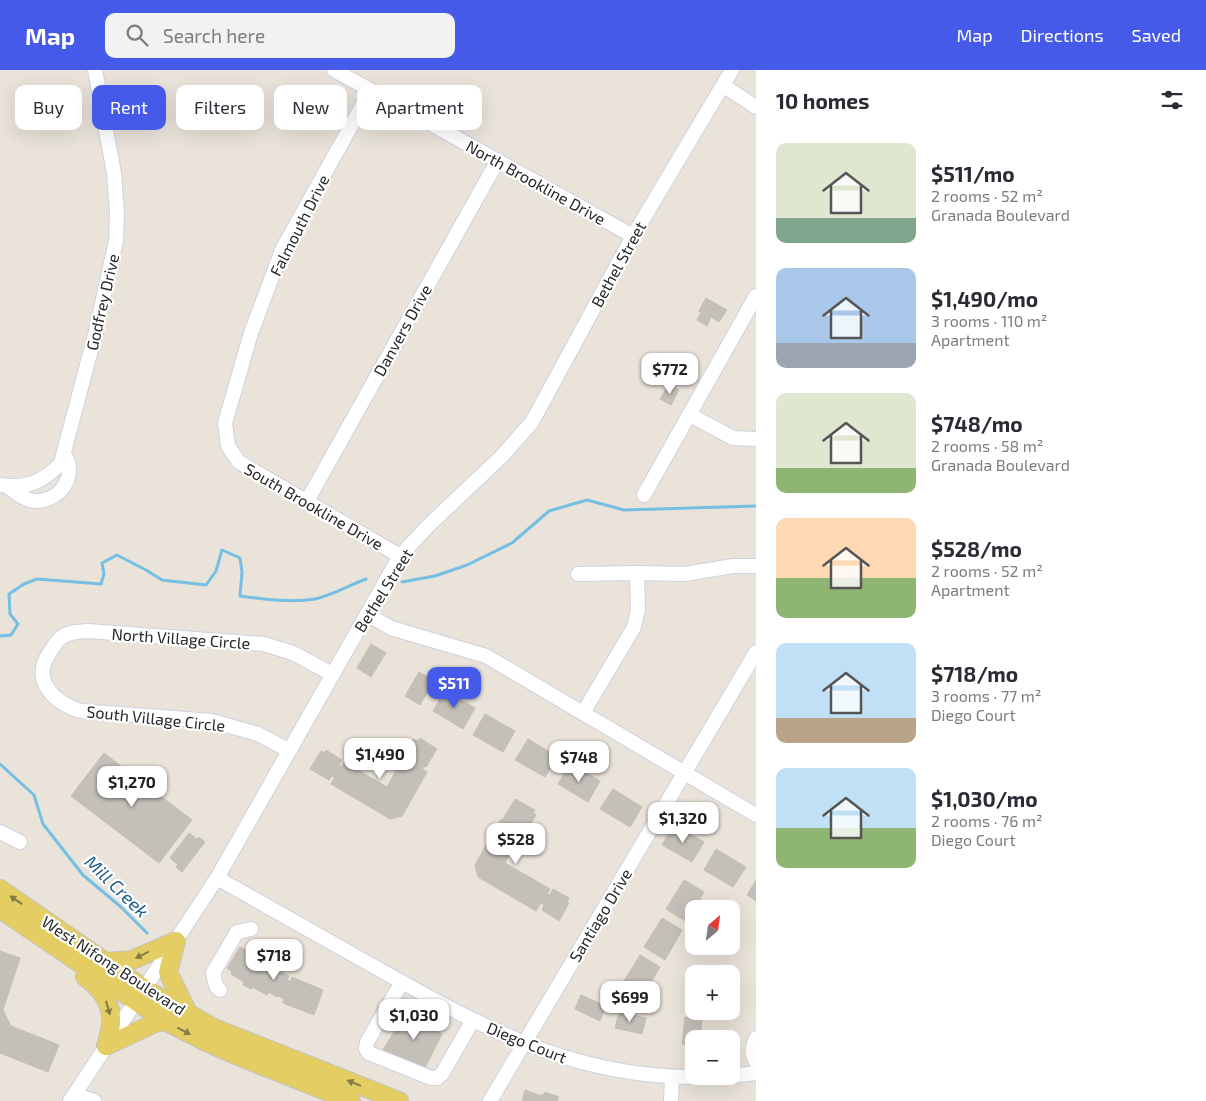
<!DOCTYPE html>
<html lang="en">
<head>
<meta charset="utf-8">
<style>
	:root { --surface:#fff; --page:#f2f2f3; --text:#2b2b33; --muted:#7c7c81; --accent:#465aea }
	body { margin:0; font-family:"Exo 2",sans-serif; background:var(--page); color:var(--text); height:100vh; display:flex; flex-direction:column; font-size:19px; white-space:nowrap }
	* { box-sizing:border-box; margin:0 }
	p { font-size:16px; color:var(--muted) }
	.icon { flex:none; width:28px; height:28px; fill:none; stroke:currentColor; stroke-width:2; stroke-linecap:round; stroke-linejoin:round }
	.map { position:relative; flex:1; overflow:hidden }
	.side { display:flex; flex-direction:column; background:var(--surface); width:450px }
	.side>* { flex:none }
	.hud { position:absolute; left:15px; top:15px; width:475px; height:45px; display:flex; gap:10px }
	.needle { width:32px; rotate:29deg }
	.controls { position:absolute; left:685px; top:830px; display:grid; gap:10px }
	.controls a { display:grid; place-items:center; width:55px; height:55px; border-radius:10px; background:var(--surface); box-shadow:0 5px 20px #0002; font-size:25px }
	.price { position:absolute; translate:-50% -42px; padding:0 11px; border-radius:10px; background:#fff; color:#222; font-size:16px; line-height:32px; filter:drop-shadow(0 1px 2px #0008) }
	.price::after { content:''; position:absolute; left:50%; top:30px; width:15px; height:11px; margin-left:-8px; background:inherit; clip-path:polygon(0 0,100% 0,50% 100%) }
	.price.active { background:var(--accent); color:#fff }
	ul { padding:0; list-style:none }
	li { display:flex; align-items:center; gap:15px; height:125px; padding:0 20px }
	li span { display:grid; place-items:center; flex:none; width:140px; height:100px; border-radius:10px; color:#555 }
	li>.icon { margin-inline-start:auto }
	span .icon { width:60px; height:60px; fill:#fffc; stroke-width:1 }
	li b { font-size:21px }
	h2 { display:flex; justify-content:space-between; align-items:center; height:60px; padding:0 20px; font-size:21px }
	.tag { padding:0 18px; border-radius:10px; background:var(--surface); box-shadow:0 5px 20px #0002; font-size:18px; line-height:45px }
	.tag.active { background:var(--accent); color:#fff }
	header { display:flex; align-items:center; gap:30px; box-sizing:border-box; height:70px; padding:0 25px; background:var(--accent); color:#fff }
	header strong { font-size:24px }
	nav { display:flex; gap:28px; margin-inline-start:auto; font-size:18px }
	.search { width:350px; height:45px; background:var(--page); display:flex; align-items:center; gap:12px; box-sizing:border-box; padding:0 18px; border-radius:10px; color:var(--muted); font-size:19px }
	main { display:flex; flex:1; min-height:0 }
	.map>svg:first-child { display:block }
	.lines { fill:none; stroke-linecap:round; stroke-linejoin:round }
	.stream { stroke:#74bfe3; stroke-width:3 }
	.building { fill:#c4c0b9; stroke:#c4bfb4 }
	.minor-casing { stroke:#cfd1df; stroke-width:16 }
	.major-casing { stroke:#c3c3c3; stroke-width:20 }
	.minor { stroke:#fff; stroke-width:14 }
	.major { stroke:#e4ce64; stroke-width:18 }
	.oneway { fill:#867a46 }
	.labels { text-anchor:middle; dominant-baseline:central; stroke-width:4.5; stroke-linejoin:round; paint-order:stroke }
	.street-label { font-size:16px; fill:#272727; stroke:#fff }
	.water-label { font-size:18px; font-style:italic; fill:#185c8b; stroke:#fff }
</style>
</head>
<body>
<header>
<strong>Map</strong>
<div class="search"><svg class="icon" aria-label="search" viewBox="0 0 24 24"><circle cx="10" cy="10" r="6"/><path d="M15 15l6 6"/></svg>Search here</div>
<nav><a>Map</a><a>Directions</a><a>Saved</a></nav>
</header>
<main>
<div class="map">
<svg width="756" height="1031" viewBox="0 0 756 1031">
	<rect width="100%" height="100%" fill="#e9e3da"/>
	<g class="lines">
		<g class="stream">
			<path d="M402,512L435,506L467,495L512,473L549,441L587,430L624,440L756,436"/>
			<path d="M0,566L11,565L18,554L10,544L9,524L24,514L37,509L101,514L104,504L102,493L117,485L146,500L162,510L206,515L216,501L222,480L240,488L242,502L240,526C264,529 291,533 315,529C332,525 350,515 366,509"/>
			<path d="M0,694L34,725L43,754L83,805L121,837L147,863"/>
		</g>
	</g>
	<g class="building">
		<path d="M706,228L727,240L719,252L711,247L707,256L697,250L701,242L699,241Z"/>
		<path d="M669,314L679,320L671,335L660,329Z"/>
		<path d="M371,574L386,583L371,607L357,598Z"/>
		<path d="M419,602L434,611L420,635L405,626Z"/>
		<path d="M445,620L475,638L463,659L433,641Z"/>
		<path d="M485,644L515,661L503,682L473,665Z"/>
		<path d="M420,668L437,679L426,697L424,696L422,699L427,702L402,746L390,749L331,714L335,707L332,706L329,710L310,699L321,681L324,683L326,680L342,690L339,695L341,697L344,692L387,717L403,688L410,691L411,689L404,685L413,669L418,671Z"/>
		<path d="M528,669L558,687L545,707L515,690Z"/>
		<path d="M104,683L192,750L159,793L71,726Z"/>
		<path d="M571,694L600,711L588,732L558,714Z"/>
		<path d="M613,719L642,737L630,757L600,739Z"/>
		<path d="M515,729L535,740L533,743L536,745L526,761L521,758L519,761L522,763L505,793L550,819L547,824L550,825L553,819L569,828L567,832L569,833L559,851L542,840L544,835L541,833L536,841L478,807L475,795L501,749L508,753L503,749Z"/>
		<path d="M674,755L704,772L692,792L662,775Z"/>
		<path d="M189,763L197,769L199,767L205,772L182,802L176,797L178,795L170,788Z"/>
		<path d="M716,779L746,797L733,817L704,800Z"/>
		<path d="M684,810L704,822L687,852L666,839Z"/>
		<path d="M756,810V831L747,825Z"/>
		<path d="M662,848L682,860L665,890L644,877Z"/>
		<path d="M240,877L252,884L254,880L274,892L272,896L289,906L287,910L291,911L292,907L323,920L314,945L283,933L284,929L279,926L277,927L268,922L267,925L252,917L251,919L243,915L244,912L231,904L232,902L227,898Z"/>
		<path d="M0,881L20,888L3,940L11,956L59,975L48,1002L0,983Z"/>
		<path d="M640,885L660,897L643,926L622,914Z"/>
		<path d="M729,896L740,908L731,915V904H719Z"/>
		<path d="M581,925L606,936L600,951L575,939Z"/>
		<path d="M619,942L646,948L642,964L615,958Z"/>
		<path d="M405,944L417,951L419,948L431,955L430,957L442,964L425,998L383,980Z"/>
		<path d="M685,947L702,949L700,969H694V975L682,974Z"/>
		<path d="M525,1020L541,1026L542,1024L544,1025L545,1022L559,1027L557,1031H522Z"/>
	</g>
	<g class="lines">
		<g class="minor-casing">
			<g id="minor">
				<path d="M334,0L633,166"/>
				<path d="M724,16L756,37"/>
				<path d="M371,20L282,180L251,263L225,353L228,376L239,392L400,486"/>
				<path d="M690,345L733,368L756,369"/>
				<path d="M0,415C27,419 43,412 61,393L96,261L116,171L117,144L114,103L95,0"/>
				<path d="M7,416C16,422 25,431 35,431C61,431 78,405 64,384"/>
				<path d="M644,425L756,226"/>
				<path d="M307,431L498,90"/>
				<path d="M578,504L637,503L685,504L733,496H756"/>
				<path d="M367,544L391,558L486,586L756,745"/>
				<path d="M583,643L634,557L638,540L637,503"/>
				<path d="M288,680L258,664L212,651L81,641C54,633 30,610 50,582C54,576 57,570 62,567C70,561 80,562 88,561L264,574L293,583L332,604"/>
				<path d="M0,762L20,772"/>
				<path d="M217,808C272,839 327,870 382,901C494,964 590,1015 723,1006"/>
				<path d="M402,912L367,972L366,979L369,983L431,1008H437L442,1004L473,950"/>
				<path d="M220,920L216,916L213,903L237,862L251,859"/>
				<path d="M756,968C752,977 751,984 756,992"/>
				<path d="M731,1006L756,1003"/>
				<path d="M74,1024L94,1031"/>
				<path d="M70,1031L217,808L400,486L429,455L502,386L532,352L633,166L732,0"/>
				<path d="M490,1031L756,582"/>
				<path d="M671,1031L672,1008"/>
			</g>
		</g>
		<g class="major-casing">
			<g id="major">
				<path d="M0,819L145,919L214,958L399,1031"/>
				<path d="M0,839L165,951L206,972L243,988L351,1031"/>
				<path d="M176,871L168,902L188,943"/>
				<path d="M106,892L132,890L176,871"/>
				<path d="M85,907C98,916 111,931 111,949C112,957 108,968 106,976"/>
				<path d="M106,976L155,953L165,951"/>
			</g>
		</g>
		<use href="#minor" class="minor"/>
		<use href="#major" class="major"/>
	</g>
	<defs><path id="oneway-solid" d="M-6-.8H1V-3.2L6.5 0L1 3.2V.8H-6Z" transform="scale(1.25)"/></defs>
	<g class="oneway">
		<use href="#oneway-solid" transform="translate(16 830) rotate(-146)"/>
		<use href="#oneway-solid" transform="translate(142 885) rotate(154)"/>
		<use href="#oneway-solid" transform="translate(108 938) rotate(74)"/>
		<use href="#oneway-solid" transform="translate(184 961) rotate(27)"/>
		<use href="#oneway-solid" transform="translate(354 1013) rotate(-158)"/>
	</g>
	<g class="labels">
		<g class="street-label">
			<text transform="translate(536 112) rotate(29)">North Brookline Drive</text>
			<text transform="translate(299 155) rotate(-63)">Falmouth Drive</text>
			<text transform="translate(618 194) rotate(-61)">Bethel Street</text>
			<text transform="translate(102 232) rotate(-77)">Godfrey Drive</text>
			<text transform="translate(402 260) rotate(-61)">Danvers Drive</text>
			<text transform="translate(314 436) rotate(30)">South Brookline Drive</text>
			<text transform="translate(383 520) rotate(-58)">Bethel Street</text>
			<text transform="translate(181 568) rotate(4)">North Village Circle</text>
			<text transform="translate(156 648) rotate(6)">South Village Circle</text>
			<text transform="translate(600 845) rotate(-59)">Santiago Drive</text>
			<text transform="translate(114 895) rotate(33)">West Nifong Boulevard</text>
			<text transform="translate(527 972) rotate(22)">Diego Court</text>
		</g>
		<g class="water-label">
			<text transform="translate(117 816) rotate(44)">Mill Creek</text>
		</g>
	</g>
</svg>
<div class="controls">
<a><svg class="needle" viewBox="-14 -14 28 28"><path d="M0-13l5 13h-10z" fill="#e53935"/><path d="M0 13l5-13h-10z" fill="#7c7c81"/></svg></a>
<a>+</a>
<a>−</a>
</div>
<b class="price" style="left:670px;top:325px">$772</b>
<b class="price active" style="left:454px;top:639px">$511</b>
<b class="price" style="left:380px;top:710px">$1,490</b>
<b class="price" style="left:579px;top:713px">$748</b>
<b class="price" style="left:132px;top:738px">$1,270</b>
<b class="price" style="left:683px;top:774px">$1,320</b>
<b class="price" style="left:516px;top:795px">$528</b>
<b class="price" style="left:274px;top:911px">$718</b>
<b class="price" style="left:630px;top:953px">$699</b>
<b class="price" style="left:414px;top:971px">$1,030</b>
<div class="hud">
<a class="tag">Buy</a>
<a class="tag active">Rent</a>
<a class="tag">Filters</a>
<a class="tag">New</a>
<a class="tag">Apartment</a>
</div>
</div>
<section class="side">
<h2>10 homes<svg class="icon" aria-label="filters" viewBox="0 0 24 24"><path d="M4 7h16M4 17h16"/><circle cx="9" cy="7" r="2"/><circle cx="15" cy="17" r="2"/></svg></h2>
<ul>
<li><span style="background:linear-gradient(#dfe7d0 75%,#7fa58c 0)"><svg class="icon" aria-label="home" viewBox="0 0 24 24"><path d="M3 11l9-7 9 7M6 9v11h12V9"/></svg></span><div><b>$511/mo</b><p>2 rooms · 52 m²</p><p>Granada Boulevard</p></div></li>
<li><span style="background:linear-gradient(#a9c7e8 75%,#9aa5b1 0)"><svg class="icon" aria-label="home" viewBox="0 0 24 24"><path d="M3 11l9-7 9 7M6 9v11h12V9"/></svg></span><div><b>$1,490/mo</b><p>3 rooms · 110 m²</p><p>Apartment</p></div></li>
<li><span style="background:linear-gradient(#dfe7d0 75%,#8fb573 0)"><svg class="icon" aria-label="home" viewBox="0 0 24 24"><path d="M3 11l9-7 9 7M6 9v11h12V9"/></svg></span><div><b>$748/mo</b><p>2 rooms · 58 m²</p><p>Granada Boulevard</p></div></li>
<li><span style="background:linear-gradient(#ffd9b3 60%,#8fb573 0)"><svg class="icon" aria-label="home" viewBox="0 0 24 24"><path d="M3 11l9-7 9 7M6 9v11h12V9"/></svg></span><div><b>$528/mo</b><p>2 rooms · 52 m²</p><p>Apartment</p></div></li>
<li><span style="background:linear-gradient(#bfe0f5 75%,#b9a48a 0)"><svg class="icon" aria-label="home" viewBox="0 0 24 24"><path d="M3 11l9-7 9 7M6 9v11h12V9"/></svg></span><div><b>$718/mo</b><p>3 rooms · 77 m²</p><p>Diego Court</p></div></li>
<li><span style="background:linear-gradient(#bfe0f5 60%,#8fb573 0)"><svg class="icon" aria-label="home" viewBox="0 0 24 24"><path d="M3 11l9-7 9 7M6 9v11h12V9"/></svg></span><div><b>$1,030/mo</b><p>2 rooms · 76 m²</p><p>Diego Court</p></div></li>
</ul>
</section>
</main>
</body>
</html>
